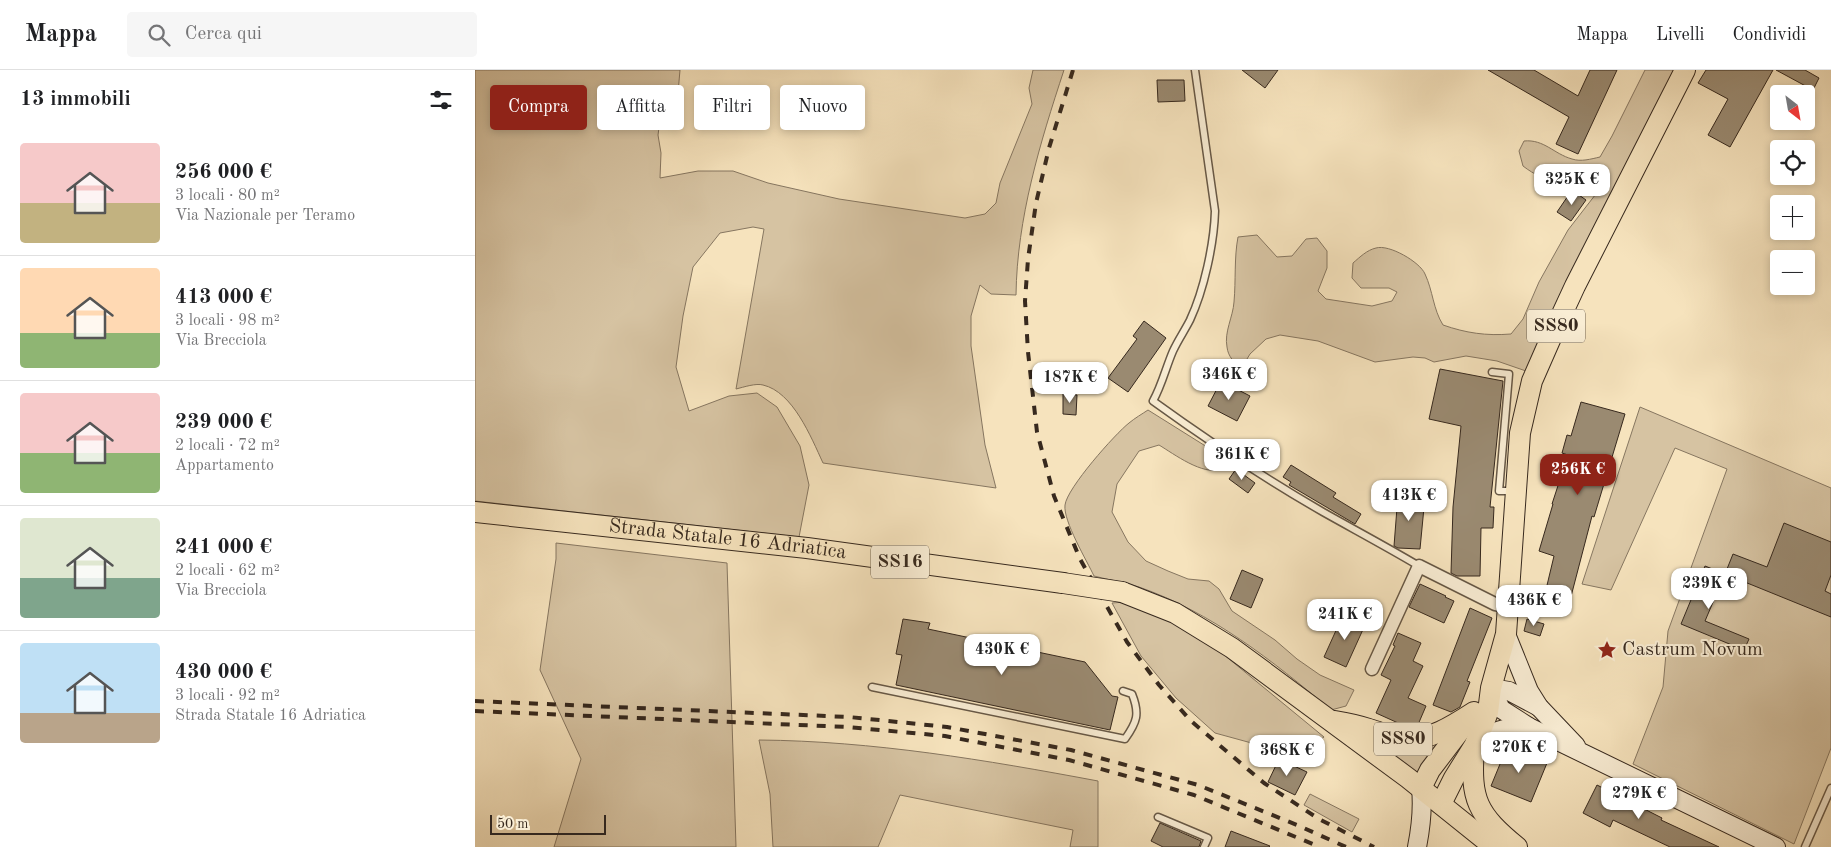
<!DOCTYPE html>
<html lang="it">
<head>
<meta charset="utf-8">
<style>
	:root { --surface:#fff; --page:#f6f6f6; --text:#202124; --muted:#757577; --line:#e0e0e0; --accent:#8f2418 }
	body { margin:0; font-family:"Old Standard TT",serif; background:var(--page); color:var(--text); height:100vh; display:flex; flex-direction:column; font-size:19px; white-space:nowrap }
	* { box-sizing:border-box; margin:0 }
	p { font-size:16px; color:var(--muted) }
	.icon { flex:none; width:28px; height:28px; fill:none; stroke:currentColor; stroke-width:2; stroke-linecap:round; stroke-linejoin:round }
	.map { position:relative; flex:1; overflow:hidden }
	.details { display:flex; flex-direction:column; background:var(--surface); width:475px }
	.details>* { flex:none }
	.guide { position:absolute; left:15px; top:15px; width:475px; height:45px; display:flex; gap:10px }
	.needle { width:32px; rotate:149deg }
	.buttons { position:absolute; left:1295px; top:15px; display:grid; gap:10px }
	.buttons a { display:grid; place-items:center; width:45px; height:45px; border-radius:5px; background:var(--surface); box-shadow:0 2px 8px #0003; font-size:25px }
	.scale { position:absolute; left:15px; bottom:12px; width:116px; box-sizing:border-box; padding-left:5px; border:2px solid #37291e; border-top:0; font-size:14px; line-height:18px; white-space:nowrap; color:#37291e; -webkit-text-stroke:4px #f9edd4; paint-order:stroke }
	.price { position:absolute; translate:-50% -42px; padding:0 11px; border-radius:10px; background:#fff; color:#222; font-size:16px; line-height:32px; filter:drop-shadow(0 1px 2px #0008) }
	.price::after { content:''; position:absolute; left:50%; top:30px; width:15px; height:11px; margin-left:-8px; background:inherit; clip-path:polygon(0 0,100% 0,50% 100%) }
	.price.selected { background:var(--accent); color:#fff }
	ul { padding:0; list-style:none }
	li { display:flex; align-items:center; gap:15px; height:125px; padding:0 20px }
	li+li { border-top:1px solid var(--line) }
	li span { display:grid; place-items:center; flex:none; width:140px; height:100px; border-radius:5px; color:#555 }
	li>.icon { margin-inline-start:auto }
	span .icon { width:60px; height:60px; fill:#fffc; stroke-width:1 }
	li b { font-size:21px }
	h2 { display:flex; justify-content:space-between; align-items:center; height:60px; padding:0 20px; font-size:21px }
	.chip { padding:0 18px; border-radius:5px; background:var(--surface); box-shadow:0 2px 8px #0003; font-size:18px; line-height:45px }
	.chip.selected { background:var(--accent); color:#fff }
	header { display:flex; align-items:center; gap:30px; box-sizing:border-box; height:70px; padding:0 25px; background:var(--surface); border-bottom:1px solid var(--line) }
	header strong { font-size:24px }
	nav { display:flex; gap:28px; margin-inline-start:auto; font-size:18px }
	.search { width:350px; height:45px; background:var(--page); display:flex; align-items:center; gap:12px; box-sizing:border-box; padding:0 18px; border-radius:5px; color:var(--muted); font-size:19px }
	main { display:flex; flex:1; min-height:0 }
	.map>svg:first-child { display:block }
	.green { fill:#d6c3a2; stroke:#867660 }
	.building { fill:#9a8a71; stroke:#37291e }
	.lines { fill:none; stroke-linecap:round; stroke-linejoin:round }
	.lane-casing { stroke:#675846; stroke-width:9 }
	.street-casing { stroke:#675846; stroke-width:15 }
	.secondary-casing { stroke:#37291e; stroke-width:20 }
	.primary-casing { stroke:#37291e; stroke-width:22 }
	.lane { stroke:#f9edd4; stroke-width:6 }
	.street { stroke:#f9edd4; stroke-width:12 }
	.secondary { stroke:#f9edd4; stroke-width:18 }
	.primary { stroke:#f6e3bd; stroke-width:20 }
	.rail { stroke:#37291e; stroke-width:4; stroke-dasharray:9 9; stroke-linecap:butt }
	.primary-bridge-casing { stroke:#37291e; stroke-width:22; stroke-linecap:butt }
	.primary-bridge { stroke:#f6e3bd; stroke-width:20 }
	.labels { text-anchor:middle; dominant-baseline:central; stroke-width:4; stroke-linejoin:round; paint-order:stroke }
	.shield { fill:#f9edd4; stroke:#716455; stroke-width:1 }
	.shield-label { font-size:19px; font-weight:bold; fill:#37291e }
	.street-label { font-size:20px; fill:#37291e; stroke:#f9edd4 }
	.poi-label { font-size:20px; fill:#37291e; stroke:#f9edd4; text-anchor:start }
</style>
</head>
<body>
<header>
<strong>Mappa</strong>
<div class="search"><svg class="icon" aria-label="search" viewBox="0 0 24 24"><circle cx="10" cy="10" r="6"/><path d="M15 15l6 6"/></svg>Cerca qui</div>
<nav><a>Mappa</a><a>Livelli</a><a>Condividi</a></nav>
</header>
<main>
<section class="details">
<h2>13 immobili<svg class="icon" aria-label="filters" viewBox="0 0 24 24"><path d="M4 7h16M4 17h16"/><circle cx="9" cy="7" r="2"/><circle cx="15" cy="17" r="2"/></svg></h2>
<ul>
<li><span style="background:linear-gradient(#f6c9c9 60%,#c2b280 0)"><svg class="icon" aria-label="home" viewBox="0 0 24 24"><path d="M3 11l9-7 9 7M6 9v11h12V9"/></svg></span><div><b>256 000 €</b><p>3 locali · 80 m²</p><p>Via Nazionale per Teramo</p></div></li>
<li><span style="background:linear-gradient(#ffd9b3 65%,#8fb573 0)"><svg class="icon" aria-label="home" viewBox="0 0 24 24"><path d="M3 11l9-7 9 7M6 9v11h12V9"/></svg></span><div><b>413 000 €</b><p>3 locali · 98 m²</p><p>Via Brecciola</p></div></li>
<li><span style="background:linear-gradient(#f6c9c9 60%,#8fb573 0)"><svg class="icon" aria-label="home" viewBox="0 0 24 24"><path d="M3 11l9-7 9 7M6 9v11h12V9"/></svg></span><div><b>239 000 €</b><p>2 locali · 72 m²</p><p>Appartamento</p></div></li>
<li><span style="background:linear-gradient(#dfe7d0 60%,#7fa58c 0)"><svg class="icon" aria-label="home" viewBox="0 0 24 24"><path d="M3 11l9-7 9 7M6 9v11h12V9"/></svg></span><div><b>241 000 €</b><p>2 locali · 62 m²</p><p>Via Brecciola</p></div></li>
<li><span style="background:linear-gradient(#bfe0f5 70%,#b9a48a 0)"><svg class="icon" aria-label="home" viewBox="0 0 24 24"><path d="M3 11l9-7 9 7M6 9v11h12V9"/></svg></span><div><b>430 000 €</b><p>3 locali · 92 m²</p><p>Strada Statale 16 Adriatica</p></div></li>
</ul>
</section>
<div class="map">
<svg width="1356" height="777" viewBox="0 0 1356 777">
	<rect width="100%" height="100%" fill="#f6e3bd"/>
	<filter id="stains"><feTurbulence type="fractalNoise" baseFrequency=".004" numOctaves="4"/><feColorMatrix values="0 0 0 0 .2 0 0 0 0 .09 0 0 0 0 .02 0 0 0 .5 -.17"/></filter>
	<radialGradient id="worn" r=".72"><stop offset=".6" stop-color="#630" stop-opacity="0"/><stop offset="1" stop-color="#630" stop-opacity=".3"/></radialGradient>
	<g class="green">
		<path d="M0,0H205L203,23L199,27L185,50L183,65L186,83L185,108L223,101H258L293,113L364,129L490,148L510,144L521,133L525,113L557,34L554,18L558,0H589C565,73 542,148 541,225L516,224L505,215L496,246V276L510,375L521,418L348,393C336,367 318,322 288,315C281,313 269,317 261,319L289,159L278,157L245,163L218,197L208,246L201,297L214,341L254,326L282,323L302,337L325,376L334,415L324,467L0,431Z"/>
		<path d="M1170,0H1210L1051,301L1022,291L991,286L959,292L950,288L938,287L900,292L843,271L805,265L791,269L775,284L766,299C760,293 753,287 752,277C749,262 758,247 759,232C761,210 759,188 763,167L782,165L802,187L817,186L831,169L842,168L852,181V198L843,221L851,229L897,236L917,231L922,222L914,218H886L877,208L878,193C885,187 892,180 901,178C914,174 945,192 950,204C958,221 958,239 968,255C991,263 1011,266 1036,264L1048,249L1064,212L1093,160L1124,120L1120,109C1092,114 1071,114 1048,96L1044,81L1049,71C1069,69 1079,84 1097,89C1106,92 1116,89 1125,87L1137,66Z"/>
		<path d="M1165,337L1356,418V678L1319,774L1158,694L1188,617L1193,561L1252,399L1200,378L1136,520L1107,514Z"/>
		<path d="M673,340L756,392C753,394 749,398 746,399C728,406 699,384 684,375L664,381L642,414L637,442L653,472L671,491L693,501L713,509L734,511L744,519L757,541L800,570L822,589L845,605L879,620L871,636L856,640C798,591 736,542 664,517C649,512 634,510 619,506C612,491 588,451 590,435C592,418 640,364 654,353C660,348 667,344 673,340Z"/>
		<path d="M81,473L252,493L261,777H79L106,689L65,600L81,489Z"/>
		<path d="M650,532L662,534L731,570L849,667L837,676L813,683L740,663L701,628L666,586L637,533Z"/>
		<path d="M284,670C398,671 511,690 623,711V777H595L598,760L425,725L403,777H298L295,724Z"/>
		<path d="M970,670L943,708L895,672C928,683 938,680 970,670Z"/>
		<path d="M835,724L884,749L877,762L829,735Z"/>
	</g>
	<g class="building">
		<path d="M767,0H803L790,18Z"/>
		<path d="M1013,0H1059L1103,26L1115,0H1142L1103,84L1081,74L1094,47Z"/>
		<path d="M1231,0H1298L1255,77L1233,65L1253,29L1223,13Z"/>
		<path d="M1301,0H1330L1344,8L1338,20Z"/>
		<path d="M682,10H709L710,31L683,32Z"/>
		<path d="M1097,120L1111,130L1096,151L1082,142Z"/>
		<path d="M669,251L691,268L653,322L633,308L662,269L658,266Z"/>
		<path d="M965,299L1028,311L1015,437H1019L1018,458H1006L1005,506H982L976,503L978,437L986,356L954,349Z"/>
		<path d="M746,311L775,326L762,351L733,336Z"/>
		<path d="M588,324L602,325L601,345L588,344Z"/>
		<path d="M1106,332L1150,344L1119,447L1117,446L1093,538L1068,532L1079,486L1064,481L1078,434H1077L1093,385L1087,383L1092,365L1096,366Z"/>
		<path d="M816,395L861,423L858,427L886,444L880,454L814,415L816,412L808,407Z"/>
		<path d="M761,399L780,413L773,423L754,409Z"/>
		<path d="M923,425L950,427L945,479L923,478L919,476Z"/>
		<path d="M1309,453L1356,472V505L1350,521L1356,524V547L1250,504L1258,484L1292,497Z"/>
		<path d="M1230,496L1250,504L1230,551L1274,569L1269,580L1206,554Z"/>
		<path d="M767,500L788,509L776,538L755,529Z"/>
		<path d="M945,514L971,526L970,527L979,531L969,553L934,537Z"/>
		<path d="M995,538L1017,548L992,611L995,612L985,637L976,642L958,635Z"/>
		<path d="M868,545L890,555L871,597L849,587Z"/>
		<path d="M428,549L455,553L453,559L610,592L637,626L643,627L635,660L421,615L427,585L421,584Z"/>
		<path d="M1052,549L1069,554L1065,566L1049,561Z"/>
		<path d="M923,563L946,573L938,591L948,596L933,628L951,636L942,657H932L901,643L916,610L906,605L920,576L918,575Z"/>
		<path d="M1032,677L1072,693L1056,732L1016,716Z"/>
		<path d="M804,689L832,702L820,725L793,712Z"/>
		<path d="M1122,715L1187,748L1186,750L1244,777H1195L1138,750L1135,757L1108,743Z"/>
		<path d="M685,753L726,771L724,777H688L676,771Z"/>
		<path d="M756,761L795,776L794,777H750Z"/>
	</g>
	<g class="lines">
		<g class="lane-casing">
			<g id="lane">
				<path d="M720,0L740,141C739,174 729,220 715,250C710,260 703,270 698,281C691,297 687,315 678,331C732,370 789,408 848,442C880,460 912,477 944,496"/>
				<path d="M1017,302L1034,304L1024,421H1037"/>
				<path d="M397,617L650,669C662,652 665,644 657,624L648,621"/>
				<path d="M683,747L733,768L729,777"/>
				<path d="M1330,777L1356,718"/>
			</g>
		</g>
		<g class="street-casing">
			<path id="street" d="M897,599L944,496L1020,534L1033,536"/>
		</g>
		<g class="secondary-casing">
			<g id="secondary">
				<path d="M1031,564L1054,621L1064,637L1101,676"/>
				<path d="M1064,637L1034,621L1016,618L1026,639L1054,657L1301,777"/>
				<path d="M999,676C1018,661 1029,656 1054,657"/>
				<path d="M942,777C946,757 948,738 946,718"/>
			</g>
		</g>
		<g class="primary-casing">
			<g id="primary">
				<path id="s1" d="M0,442L332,478L588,513"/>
				<path d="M647,522L700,543L757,578L933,708L1019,777"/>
				<path d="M860,651C872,653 883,655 894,659C905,662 916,668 928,669C953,672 979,655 999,642"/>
				<path d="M999,678C995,730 1002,744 1042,777"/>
				<path d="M946,718L955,700L993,650"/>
				<path d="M966,734L979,708L999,676L1007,658L1013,642L1016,618L1031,564L1045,363L1057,311L1075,270L1100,216L1210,0"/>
			</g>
		</g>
		<use href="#lane" class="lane"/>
		<use href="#street" class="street"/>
		<use href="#secondary" class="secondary"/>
		<use href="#primary" class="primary"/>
		<g class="rail">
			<path d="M598,0L574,78L561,133L553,189L550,231L553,282L562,362L579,426L605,489L652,572L684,615L716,651L789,713L844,749L899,777"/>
			<path d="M0,631L374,647L472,657L596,680L723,715L822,755L871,777"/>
			<path d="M0,641L372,657L470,666L594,690L719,725L845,777"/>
		</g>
		<g class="primary-bridge-casing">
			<path id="primary-bridge" d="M588,513L647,522"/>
		</g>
		<use href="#primary-bridge" class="primary-bridge"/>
	</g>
	<defs>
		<g id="sight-bare" transform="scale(1.5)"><path d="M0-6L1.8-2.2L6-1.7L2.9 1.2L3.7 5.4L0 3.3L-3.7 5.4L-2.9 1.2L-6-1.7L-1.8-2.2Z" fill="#8f2418" stroke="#f9edd4" stroke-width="2.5" paint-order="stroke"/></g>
	</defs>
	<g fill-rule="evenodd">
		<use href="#sight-bare" x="1132" y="580"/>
	</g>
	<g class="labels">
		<g class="shield">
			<rect x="1052" y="239.5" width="58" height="33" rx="4"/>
			<rect x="396" y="475.5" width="58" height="33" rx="4"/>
			<rect x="899" y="652.5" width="58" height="33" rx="4"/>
		</g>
		<g class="shield-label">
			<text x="1081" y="256">SS80</text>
			<text x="425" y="492">SS16</text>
			<text x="928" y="669">SS80</text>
		</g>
		<g class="street-label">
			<text stroke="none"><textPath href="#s1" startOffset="254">Strada Statale 16 Adriatica</textPath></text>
		</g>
		<g class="poi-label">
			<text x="1147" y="580">Castrum Novum</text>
		</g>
	</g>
	<rect width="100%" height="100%" filter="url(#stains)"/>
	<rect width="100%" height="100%" fill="url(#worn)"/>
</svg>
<div class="buttons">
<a><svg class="needle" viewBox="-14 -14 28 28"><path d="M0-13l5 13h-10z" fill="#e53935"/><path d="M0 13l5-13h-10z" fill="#757577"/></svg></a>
<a><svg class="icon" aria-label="locate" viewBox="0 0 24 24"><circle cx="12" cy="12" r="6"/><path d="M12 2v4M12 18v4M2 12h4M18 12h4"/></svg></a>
<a>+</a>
<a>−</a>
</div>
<div class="scale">50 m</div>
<b class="price" style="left:1097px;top:136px">325K €</b>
<b class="price" style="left:754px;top:331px">346K €</b>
<b class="price" style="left:595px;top:334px">187K €</b>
<b class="price" style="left:767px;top:411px">361K €</b>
<b class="price selected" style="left:1103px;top:426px">256K €</b>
<b class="price" style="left:934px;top:452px">413K €</b>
<b class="price" style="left:1234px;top:540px">239K €</b>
<b class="price" style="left:1059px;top:557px">436K €</b>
<b class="price" style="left:870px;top:571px">241K €</b>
<b class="price" style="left:527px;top:606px">430K €</b>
<b class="price" style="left:1044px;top:704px">270K €</b>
<b class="price" style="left:812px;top:707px">368K €</b>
<b class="price" style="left:1164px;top:750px">279K €</b>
<div class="guide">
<a class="chip selected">Compra</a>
<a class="chip">Affitta</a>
<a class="chip">Filtri</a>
<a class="chip">Nuovo</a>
</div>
</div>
</main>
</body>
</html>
